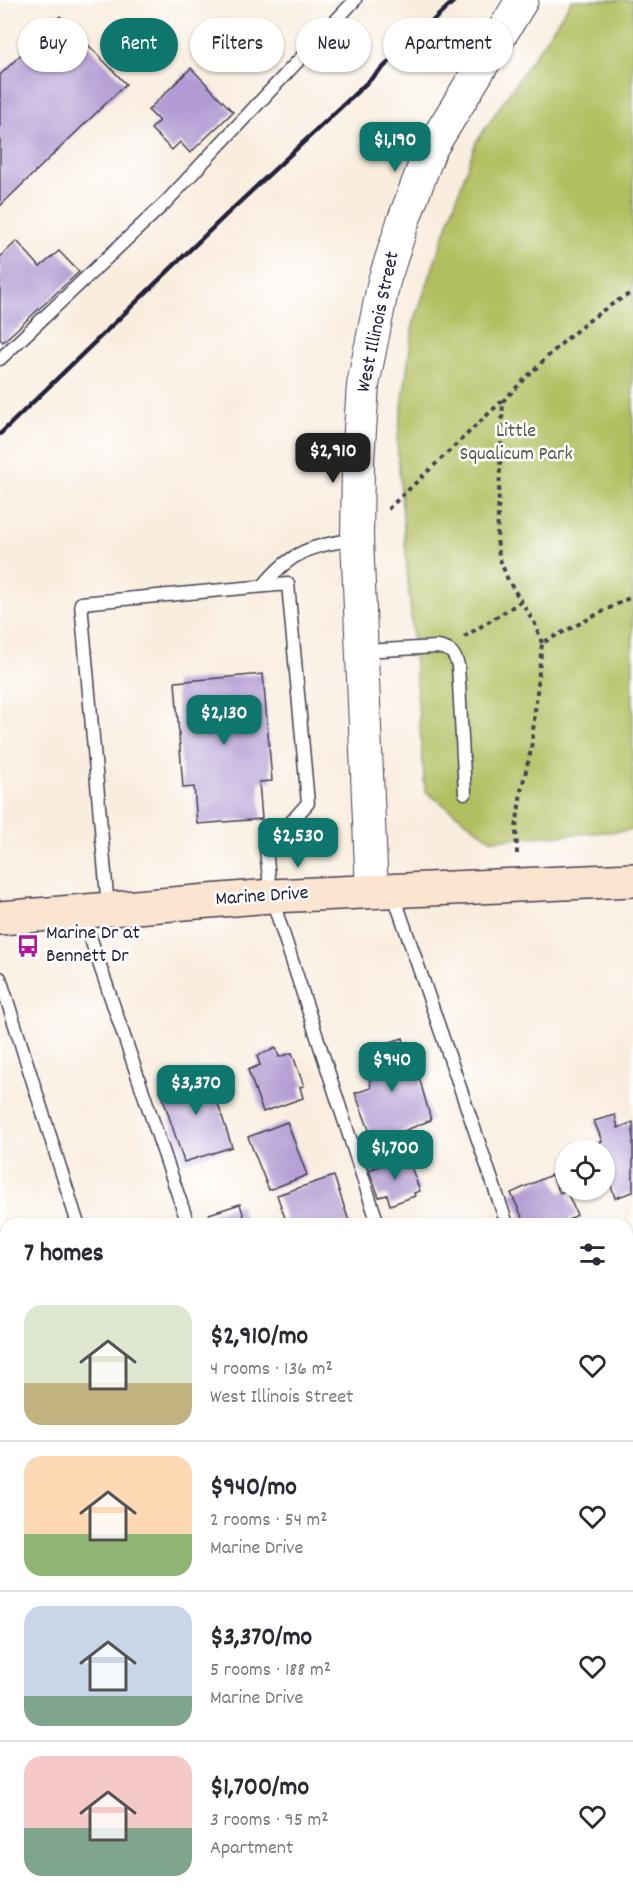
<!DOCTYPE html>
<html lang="en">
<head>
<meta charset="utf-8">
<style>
	:root { --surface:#fff; --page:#f7f7f7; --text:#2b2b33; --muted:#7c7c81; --line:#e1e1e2; --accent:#0f766e }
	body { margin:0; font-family:Dekko,sans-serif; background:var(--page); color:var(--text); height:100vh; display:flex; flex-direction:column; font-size:22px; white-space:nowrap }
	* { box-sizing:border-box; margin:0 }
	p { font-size:20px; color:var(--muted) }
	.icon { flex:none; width:33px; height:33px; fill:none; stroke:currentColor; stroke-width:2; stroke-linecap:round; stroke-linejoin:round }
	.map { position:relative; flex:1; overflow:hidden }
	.side { position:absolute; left:0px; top:1218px; width:633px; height:684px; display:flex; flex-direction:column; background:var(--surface); border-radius:18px 18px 0 0; box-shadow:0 2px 4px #0004 }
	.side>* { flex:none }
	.banner { position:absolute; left:18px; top:18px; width:597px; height:54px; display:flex; gap:12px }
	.buttons { position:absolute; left:555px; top:1140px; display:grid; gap:12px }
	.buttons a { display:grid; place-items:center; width:60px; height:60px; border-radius:50%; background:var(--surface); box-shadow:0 2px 4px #0004; font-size:30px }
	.price { position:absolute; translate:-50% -51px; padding:0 14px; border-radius:12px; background:var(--accent); color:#fff; font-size:20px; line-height:39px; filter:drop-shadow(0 2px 3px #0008) }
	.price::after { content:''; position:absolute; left:50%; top:36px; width:18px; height:14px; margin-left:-9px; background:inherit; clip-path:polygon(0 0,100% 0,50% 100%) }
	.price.active { background:#222; color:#fff }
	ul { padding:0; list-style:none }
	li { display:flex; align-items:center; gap:18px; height:150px; padding:0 24px }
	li+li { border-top:2px solid var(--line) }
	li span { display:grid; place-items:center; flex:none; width:168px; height:120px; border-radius:18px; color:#555 }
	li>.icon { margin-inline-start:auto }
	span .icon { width:72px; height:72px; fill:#fffc; stroke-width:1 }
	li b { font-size:26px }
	h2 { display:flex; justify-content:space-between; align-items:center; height:72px; padding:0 24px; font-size:26px }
	.pill { padding:0 21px; border-radius:27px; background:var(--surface); box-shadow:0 2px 4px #0004; font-size:21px; line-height:54px }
	.pill.active { background:var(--accent); color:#fff }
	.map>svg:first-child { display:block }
	.green { fill:#b2bf60; stroke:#6a704e; stroke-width:1.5 }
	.building { fill:#b29bd3 }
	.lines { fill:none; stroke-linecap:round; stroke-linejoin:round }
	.service-casing { stroke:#424053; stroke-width:15 }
	.minor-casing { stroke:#424053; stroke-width:28 }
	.tertiary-casing { stroke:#424053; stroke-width:34 }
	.secondary-casing { stroke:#424053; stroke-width:36 }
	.path { stroke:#424053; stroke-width:4; stroke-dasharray:4.5 4.5; stroke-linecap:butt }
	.service { stroke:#fff; stroke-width:12 }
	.minor { stroke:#fff; stroke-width:26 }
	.tertiary { stroke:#fff; stroke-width:32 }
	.secondary { stroke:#fce5d0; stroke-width:33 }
	.rail { stroke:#22223b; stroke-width:4.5 }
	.labels { text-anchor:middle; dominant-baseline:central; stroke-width:5; stroke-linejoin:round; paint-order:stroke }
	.street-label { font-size:20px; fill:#22223b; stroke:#fff }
	.park-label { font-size:20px; fill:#545948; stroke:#fff }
	.poi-label { font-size:20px; fill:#22223b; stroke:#fff; text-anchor:start }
</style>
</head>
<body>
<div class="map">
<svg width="633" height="1902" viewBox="0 0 633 1902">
	<rect width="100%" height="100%" fill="#fff"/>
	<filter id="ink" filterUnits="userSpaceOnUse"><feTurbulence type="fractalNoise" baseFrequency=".0167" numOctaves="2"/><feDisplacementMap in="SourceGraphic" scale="12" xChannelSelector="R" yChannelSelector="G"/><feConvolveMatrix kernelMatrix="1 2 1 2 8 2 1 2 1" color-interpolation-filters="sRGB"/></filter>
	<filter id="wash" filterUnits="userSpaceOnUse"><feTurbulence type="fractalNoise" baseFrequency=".008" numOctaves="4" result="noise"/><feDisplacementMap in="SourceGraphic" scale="24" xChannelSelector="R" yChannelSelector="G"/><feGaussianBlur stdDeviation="1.35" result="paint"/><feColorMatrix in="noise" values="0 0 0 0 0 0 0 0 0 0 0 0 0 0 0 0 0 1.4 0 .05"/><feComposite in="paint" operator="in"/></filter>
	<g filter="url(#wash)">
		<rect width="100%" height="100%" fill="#f9edde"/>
		<path class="green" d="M572,0H633V830L492,840L425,791L397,444L413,325L476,142Z"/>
		<g id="blocks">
			<g class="building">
				<path d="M60,16L126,84L0,206V75Z"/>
				<path d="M191,68L233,112L190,153L180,142L172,150L151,129L159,121L148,110Z"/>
				<path d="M17,241L40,267L59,251L79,272L3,342L0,339V257Z"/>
				<path d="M263,674L272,781L259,782L262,819L197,824L194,787L183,788L175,682Z"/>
				<path d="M403,1038L412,1079L419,1077L431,1120L374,1143L355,1093L371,1088L365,1050Z"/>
				<path d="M276,1048L279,1057L292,1053L304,1086L300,1087L303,1098L263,1112L248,1070L260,1065L257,1056Z"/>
				<path d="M207,1070L232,1147L184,1162L159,1086Z"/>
				<path d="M615,1115L618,1128L633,1122V1192L615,1198L604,1164V1150H600L598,1143L602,1141L594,1121Z"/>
				<path d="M287,1122L307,1175L269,1190L248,1137Z"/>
				<path d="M407,1156L420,1191L414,1193L415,1196L390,1205L387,1195L379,1197L369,1170Z"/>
				<path d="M551,1175L560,1193L566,1190L577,1215L562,1224H518L524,1221L511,1193Z"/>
				<path d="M334,1176L350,1224H287L277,1195Z"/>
				<path d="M240,1204L246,1224H212L209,1214Z"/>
				<path d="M627,1269L632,1282L627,1284Z"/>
				<path d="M6,1383V1456L0,1460V1387Z"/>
				<path d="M633,1429V1507L632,1508L627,1489V1431Z"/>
				<path d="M631,1662L633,1669V1705L627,1707V1663Z"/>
				<path d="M30,1896H66L69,1902H18Z"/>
				<path d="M89,1896H118L108,1902H92Z"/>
			</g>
		</g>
	</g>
	<g filter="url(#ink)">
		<use href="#blocks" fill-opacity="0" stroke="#424053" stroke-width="1.5"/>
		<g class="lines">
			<g class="service-casing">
				<g id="service">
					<path d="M0,359L166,202L355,0"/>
					<path d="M263,586C292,550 312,546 356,539"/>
					<path d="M363,651L437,647C450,649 454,652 458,665L465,793"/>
					<path d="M393,893L507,1224"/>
					<path d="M108,907L81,603L288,584L308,803L266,850L271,896L378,1224"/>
					<path d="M82,913L188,1224"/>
					<path d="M0,978L78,1224"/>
				</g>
			</g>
			<g class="minor-casing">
				<g id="minor">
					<path d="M0,1643L6,1649"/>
					<path d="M0,1708L6,1723"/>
				</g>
			</g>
			<g class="tertiary-casing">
				<path id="tertiary" d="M372,892L357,538L358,460L363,385L384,281L403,222L430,150L522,0"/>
			</g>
			<g class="secondary-casing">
				<path id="secondary" d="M0,918L271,896L633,880"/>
			</g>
			<g class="path">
				<path d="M388,509L502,401"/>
				<path d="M464,637L522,601"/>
				<path d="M542,643L535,624L508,580L499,557L497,538L503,401C544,360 582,319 633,292"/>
				<path d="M517,854L516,828L521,791L531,750L542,643L633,596"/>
			</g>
			<use href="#service" class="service"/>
			<use href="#minor" class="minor"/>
			<use href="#tertiary" class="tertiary"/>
			<use href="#secondary" class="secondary"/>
			<g class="rail">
				<path d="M0,434L226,215L455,0"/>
				<path d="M627,1785L633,1783"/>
				<path d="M335,1902L349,1896"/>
			</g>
		</g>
	</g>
	<defs>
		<g id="bus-bare" transform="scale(1.8)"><path d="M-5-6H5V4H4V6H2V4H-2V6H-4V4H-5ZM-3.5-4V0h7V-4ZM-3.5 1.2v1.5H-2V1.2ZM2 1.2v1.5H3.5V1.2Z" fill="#b5179e" stroke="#fff" stroke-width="2.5" paint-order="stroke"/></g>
	</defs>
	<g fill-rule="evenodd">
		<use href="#bus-bare" x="28" y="946"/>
	</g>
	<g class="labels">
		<g class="street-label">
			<text transform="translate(379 322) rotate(-78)">West Illinois Street</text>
			<text transform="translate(262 897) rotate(-4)">Marine Drive</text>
		</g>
		<g class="park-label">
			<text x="516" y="432">Little<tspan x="516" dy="23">Squalicum Park</tspan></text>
		</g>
		<g class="poi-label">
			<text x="46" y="934">Marine Dr at<tspan x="46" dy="23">Bennett Dr</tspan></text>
		</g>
	</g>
</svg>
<div class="buttons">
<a><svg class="icon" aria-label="locate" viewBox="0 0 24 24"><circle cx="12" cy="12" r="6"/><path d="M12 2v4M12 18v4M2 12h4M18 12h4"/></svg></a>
</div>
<b class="price" style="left:395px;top:173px">$1,190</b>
<b class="price active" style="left:333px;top:484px">$2,910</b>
<b class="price" style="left:224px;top:746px">$2,130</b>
<b class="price" style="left:298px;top:869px">$2,530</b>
<b class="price" style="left:392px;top:1093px">$940</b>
<b class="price" style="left:196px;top:1116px">$3,370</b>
<b class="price" style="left:395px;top:1181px">$1,700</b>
<div class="banner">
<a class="pill">Buy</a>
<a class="pill active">Rent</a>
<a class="pill">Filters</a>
<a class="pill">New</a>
<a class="pill">Apartment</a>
</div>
<section class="side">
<h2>7 homes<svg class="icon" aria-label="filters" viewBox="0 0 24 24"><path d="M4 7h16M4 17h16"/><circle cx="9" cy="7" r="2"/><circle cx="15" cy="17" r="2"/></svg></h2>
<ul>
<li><span style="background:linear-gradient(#dfe7d0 65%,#c2b280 0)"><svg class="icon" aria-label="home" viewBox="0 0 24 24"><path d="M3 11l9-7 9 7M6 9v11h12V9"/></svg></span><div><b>$2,910/mo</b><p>4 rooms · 136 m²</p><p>West Illinois Street</p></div><svg class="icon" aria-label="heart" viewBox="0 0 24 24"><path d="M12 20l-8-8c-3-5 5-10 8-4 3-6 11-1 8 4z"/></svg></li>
<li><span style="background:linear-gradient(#ffd9b3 65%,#8fb573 0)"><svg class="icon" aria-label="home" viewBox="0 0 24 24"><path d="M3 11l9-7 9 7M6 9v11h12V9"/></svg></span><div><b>$940/mo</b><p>2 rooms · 54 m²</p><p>Marine Drive</p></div><svg class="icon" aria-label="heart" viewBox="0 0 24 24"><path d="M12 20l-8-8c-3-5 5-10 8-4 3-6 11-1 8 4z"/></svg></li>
<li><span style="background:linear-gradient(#c9d6e8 75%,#7fa58c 0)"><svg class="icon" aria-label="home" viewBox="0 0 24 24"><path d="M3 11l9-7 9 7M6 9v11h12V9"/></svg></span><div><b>$3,370/mo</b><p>5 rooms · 188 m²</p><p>Marine Drive</p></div><svg class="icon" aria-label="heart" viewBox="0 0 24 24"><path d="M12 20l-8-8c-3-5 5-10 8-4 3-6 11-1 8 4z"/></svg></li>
<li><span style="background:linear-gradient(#f6c9c9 60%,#7fa58c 0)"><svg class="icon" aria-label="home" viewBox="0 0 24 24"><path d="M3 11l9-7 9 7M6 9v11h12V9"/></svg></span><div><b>$1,700/mo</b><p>3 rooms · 95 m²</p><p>Apartment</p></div><svg class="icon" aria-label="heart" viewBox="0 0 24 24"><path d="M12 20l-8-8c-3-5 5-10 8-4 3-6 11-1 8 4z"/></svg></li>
</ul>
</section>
</div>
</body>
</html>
